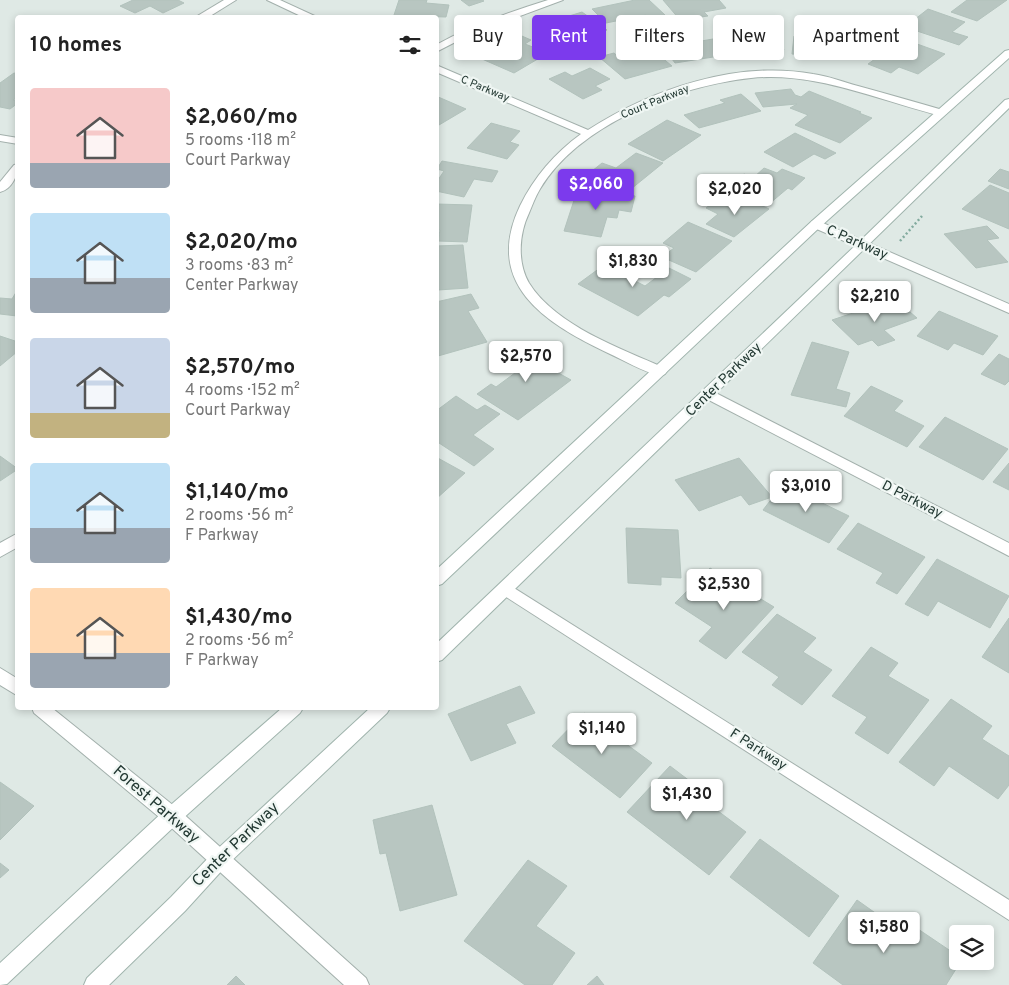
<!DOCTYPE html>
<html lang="en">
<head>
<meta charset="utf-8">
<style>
	:root { --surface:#fff; --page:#f6f6f6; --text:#222; --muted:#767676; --accent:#7c3aed }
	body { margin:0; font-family:Overpass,sans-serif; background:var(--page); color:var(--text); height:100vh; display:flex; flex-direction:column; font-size:19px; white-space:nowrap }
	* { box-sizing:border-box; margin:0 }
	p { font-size:16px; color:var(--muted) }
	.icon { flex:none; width:28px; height:28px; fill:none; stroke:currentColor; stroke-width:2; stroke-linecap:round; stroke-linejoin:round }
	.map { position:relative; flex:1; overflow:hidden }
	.drawer { position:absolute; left:15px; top:15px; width:424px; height:695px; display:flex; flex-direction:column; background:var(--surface); border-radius:5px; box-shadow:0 2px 8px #0003 }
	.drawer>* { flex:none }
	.guide { position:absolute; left:454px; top:15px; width:475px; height:45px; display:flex; gap:10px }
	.buttons { position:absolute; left:949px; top:925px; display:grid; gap:10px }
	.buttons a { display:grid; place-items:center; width:45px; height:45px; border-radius:5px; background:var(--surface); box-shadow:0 2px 8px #0003; font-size:25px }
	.price { position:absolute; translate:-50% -42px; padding:0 11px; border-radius:5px; background:#fff; color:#222; font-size:16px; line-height:32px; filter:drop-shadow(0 1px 2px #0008) }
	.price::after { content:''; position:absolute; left:50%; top:30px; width:15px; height:11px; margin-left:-8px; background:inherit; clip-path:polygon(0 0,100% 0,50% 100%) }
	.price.selected { background:var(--accent); color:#fff }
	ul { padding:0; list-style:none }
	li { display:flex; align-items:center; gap:15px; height:125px; padding:0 15px }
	li span { display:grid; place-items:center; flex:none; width:140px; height:100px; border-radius:5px; color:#555 }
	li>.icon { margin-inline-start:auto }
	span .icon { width:60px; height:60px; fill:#fffc; stroke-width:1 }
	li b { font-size:21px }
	h2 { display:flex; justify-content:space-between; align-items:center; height:60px; padding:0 15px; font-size:21px }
	.chip { padding:0 18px; border-radius:5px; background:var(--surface); box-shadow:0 2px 8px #0003; font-size:18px; line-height:45px }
	.chip.selected { background:var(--accent); color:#fff }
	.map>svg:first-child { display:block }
	.building { fill:#b8c6c1; stroke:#b2c2bc }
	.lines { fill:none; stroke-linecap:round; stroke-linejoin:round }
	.street-casing { stroke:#a3b0ac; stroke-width:2 }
	.secondary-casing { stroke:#a0b4ad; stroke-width:2 }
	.path { stroke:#82aa9e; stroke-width:2.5; stroke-dasharray:2 2.5; stroke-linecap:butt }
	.street { fill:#fff; fill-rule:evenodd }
	.secondary { fill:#fff; fill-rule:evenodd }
	.labels { text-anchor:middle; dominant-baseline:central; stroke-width:4.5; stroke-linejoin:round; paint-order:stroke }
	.far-street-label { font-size:11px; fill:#223832; stroke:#eff6f3 }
	.street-label { font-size:14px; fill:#223832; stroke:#eff6f3 }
	.near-street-label { font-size:16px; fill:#223832; stroke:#eff6f3 }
</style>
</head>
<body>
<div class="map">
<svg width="1009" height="985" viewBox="0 0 1009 985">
	<rect width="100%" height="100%" fill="#dfe9e5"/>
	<g class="building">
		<path d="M133,0H178L184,3L163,13L150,6L135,13L120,6Z"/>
		<path d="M399,0H427L426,3L449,5L446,17L415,16L414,18H393Z"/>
		<path d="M461,0H482L484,1L469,6Z"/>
		<path d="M635,0H649L665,15L649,19L646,15L606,23L592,9Z"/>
		<path d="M663,0H719L726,8L704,12L708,16L680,20Z"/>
		<path d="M967,0H1007L977,21L951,12Z"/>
		<path d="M928,9L965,22L952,32L968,37L959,45L905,27Z"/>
		<path d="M582,12L607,30L592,35L587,31L554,41L534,27Z"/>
		<path d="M761,27L769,39L776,38L784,50L763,52L759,45L730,48L719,31Z"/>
		<path d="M515,33L531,40L525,44L548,53L514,73L482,59L507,45L500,42Z"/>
		<path d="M794,36L847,41L846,57L792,54Z"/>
		<path d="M713,39L726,55L675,63L660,43L675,41L678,45Z"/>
		<path d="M906,40L945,54L918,74L899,67L891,73L868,64L882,54L893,58L897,55L888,52Z"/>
		<path d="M640,51L644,54L654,51L672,66L625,79L599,57L614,53L622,60L631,57L627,54Z"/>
		<path d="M590,68L610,79L595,86L602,90L583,99L549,79L565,72L572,76Z"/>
		<path d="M14,73L18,74V97L13,100L18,101V103L10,109L0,107V83Z"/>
		<path d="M791,89L795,95L801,97L809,91L861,112L859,113L872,118L840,143L795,125L808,115L790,108L797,104L763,107L755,93Z"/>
		<path d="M741,94L761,111L699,128L684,115L725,103L720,100Z"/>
		<path d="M436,96L466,109L439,125L436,123Z"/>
		<path d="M667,120L701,135L663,161L628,144Z"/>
		<path d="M491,123L520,131L510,142L519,145L507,159L467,148Z"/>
		<path d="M795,133L836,153L825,159L814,154L793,167L764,152Z"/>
		<path d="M636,153L663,163L631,189L611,181L608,184L587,175L602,163L616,168Z"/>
		<path d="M442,161L498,171L492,182L474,179L464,197L436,191V183L444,171L437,169Z"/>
		<path d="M764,168L777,173L782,169L805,178L792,190L788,188L769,204L728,187L744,174L753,178Z"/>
		<path d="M1000,169L1009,172V189L988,181Z"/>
		<path d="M990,185L1009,193V229L962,209Z"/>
		<path d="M578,188L635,196L631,212L619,210L617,218L607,217L601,237L564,231Z"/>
		<path d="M744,197L769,209L734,237L706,224L718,214L706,208L715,201L730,208Z"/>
		<path d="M436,204L472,205L467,242L438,241L440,230H436Z"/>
		<path d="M688,222L732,241L696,272L662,257L674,248L663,243Z"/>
		<path d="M987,226L999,238L987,240L1008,262L976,268L944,234Z"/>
		<path d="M463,245L468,288L438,290L436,279V246Z"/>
		<path d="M604,265L645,286L669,268L691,279L669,297L664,295L638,316L578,284Z"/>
		<path d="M18,289L17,316L0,314V298L12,299Z"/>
		<path d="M471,294L479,308L468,311L487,342L438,356L436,302Z"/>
		<path d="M895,299L917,318L884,330L895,340L878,346L872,340L858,345L832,320Z"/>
		<path d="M939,311L998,336L983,355L954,343L948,350L917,336Z"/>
		<path d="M0,336L18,342V351L0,366Z"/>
		<path d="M812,342L849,352L836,389L850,393L846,407L791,395Z"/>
		<path d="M530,343L556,359L546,366L571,380L518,420L477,394L491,384L496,387L519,370L505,361Z"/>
		<path d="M999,354L1009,359V381L1005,385L981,374Z"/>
		<path d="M871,386L903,401L894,411L924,426L907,447L844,416Z"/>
		<path d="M456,396L477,410L485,405L500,414L473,435L494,449L474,466L436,441V411Z"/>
		<path d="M945,417L1008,449L983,480L919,447Z"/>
		<path d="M0,456L18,469L0,481Z"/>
		<path d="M436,457L465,473L436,499Z"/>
		<path d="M739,458L772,497L749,505L741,495L699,511L675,480Z"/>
		<path d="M1009,463V490L993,482Z"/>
		<path d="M783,484L849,516L829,543L763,510Z"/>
		<path d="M858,523L925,557L897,594L876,583L883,573L837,549Z"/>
		<path d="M626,528L678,530L681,578L661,577V585L628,583Z"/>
		<path d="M937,559L1009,596L990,628L938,601L928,616L905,604Z"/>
		<path d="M710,568L774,607L726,659L699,641L712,627L675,603Z"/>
		<path d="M777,614L816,638L803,652L832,670L802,705L772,685L779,677L742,652Z"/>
		<path d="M1009,618V673L982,657Z"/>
		<path d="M871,647L898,663L888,676L929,700L888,754L855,733L867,717L832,696Z"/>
		<path d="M520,686L535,713L506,724L516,743L471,761L448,714Z"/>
		<path d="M951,699L992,726L982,739L1009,756V785L998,799L949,766L934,786L899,762Z"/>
		<path d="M584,713L652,763L620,798L552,746Z"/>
		<path d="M670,766L699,788L694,793L746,832L709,875L627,812Z"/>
		<path d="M0,782L34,806L0,840Z"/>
		<path d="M432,805L457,895L400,911L386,853L380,854L373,820Z"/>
		<path d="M760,839L839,896L809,937L730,877Z"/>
		<path d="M528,860L567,886L536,926L575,953L552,985H525L464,941Z"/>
		<path d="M0,863L9,870L0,878Z"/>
		<path d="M857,900L912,939L918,929L958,956V961H961L946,985H843L813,963Z"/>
		<path d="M236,976L245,985H227Z"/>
		<path d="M597,976L604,985H587Z"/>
	</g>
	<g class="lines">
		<g class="street-casing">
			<g id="street">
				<path d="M224,0H236L207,18H194Z"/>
				<path d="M267,0H280L319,18H305Z"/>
				<path d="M548,0H563L469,35L436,52V45C472,25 509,12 548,0Z"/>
				<path d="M436,65L588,130C652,89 737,60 813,74C828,76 843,82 858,86C887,94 916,102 946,111L947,113L942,116C880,101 816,71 751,78C678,86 579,124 540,189C535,197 532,206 529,213C519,234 517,262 529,283C555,325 621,349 665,368L667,371L665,374L660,376C642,371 625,361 608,353C545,323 483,284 520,206C534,177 555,153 581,134L436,72Z"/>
				<path d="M0,135L18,138V144L0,141Z"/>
				<path d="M18,164C18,175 12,189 0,192V182L14,165Z"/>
				<path d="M816,220L1009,304V313L812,227L810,224L812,221Z"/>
				<path d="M708,389L1009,543V556L703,397L701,394L703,391Z"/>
				<path d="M18,533V547L0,557V543Z"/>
				<path d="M506,583L1009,900V920L500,593L498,589L500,585Z"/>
				<path d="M0,668L18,679V696L0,685Z"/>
				<path d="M32,708H52L179,810L366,978L369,985H344L165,822L34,713Z"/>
			</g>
		</g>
		<g class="secondary-casing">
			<g id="secondary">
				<path d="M1009,50V58L820,227L442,584L436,586V570L812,221L1005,51Z"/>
				<path d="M1009,99V108L442,660L436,662V644L859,242L1005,100Z"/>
				<path d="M282,708H303L300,713L179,822L7,984L0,985V963L165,810Z"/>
				<path d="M370,708H390L387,713L226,866L185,911L109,985H84L87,978L171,897L212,854Z"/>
			</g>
		</g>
		<path class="path" d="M900,241L922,216"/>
		<use href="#street" class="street"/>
		<use href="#secondary" class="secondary"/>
	</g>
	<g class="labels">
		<g class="far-street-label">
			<text transform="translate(485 89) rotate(23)">C Parkway</text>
			<text transform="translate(655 102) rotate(-22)">Court Parkway</text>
		</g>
		<g class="street-label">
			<text transform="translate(857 243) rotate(24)">C Parkway</text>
			<text transform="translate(724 380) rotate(-44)">Center Parkway</text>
			<text transform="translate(912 500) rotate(27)">D Parkway</text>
			<text transform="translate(758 750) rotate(33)">F Parkway</text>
		</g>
		<g class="near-street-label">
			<text transform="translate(156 805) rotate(41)">Forest Parkway</text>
			<text transform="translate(236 845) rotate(-44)">Center Parkway</text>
		</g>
	</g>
</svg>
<div class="buttons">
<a><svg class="icon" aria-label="layers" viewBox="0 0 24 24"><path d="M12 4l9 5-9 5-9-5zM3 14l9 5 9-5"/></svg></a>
</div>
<b class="price selected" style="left:596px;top:211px">$2,060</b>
<b class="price" style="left:735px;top:216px">$2,020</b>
<b class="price" style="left:633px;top:288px">$1,830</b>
<b class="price" style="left:875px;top:323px">$2,210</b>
<b class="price" style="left:526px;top:383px">$2,570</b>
<b class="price" style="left:806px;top:513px">$3,010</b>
<b class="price" style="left:724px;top:611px">$2,530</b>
<b class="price" style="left:602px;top:755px">$1,140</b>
<b class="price" style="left:687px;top:821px">$1,430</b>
<b class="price" style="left:884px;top:954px">$1,580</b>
<div class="guide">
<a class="chip">Buy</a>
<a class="chip selected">Rent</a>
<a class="chip">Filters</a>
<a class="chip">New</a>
<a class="chip">Apartment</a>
</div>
<section class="drawer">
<h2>10 homes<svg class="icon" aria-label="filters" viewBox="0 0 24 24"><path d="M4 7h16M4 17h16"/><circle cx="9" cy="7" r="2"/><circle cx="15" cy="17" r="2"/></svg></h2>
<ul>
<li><span style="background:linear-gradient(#f6c9c9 75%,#9aa5b1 0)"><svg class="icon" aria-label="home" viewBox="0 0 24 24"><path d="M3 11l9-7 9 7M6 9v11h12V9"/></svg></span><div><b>$2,060/mo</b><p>5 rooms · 118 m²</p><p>Court Parkway</p></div></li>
<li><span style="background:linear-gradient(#bfe0f5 65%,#9aa5b1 0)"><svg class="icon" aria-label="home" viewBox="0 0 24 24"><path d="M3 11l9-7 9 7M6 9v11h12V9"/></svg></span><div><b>$2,020/mo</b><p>3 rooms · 83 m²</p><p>Center Parkway</p></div></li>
<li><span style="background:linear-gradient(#c9d6e8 75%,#c2b280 0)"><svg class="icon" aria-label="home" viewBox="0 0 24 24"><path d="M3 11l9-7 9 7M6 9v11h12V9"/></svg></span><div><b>$2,570/mo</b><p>4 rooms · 152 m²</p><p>Court Parkway</p></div></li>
<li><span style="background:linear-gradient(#bfe0f5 65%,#9aa5b1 0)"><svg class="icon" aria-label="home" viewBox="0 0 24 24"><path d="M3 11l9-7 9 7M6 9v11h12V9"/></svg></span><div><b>$1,140/mo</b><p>2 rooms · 56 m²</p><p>F Parkway</p></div></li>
<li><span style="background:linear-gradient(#ffd9b3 65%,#9aa5b1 0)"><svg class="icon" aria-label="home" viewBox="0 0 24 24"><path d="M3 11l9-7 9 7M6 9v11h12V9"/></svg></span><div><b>$1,430/mo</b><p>2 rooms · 56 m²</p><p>F Parkway</p></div></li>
</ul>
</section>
</div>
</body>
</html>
